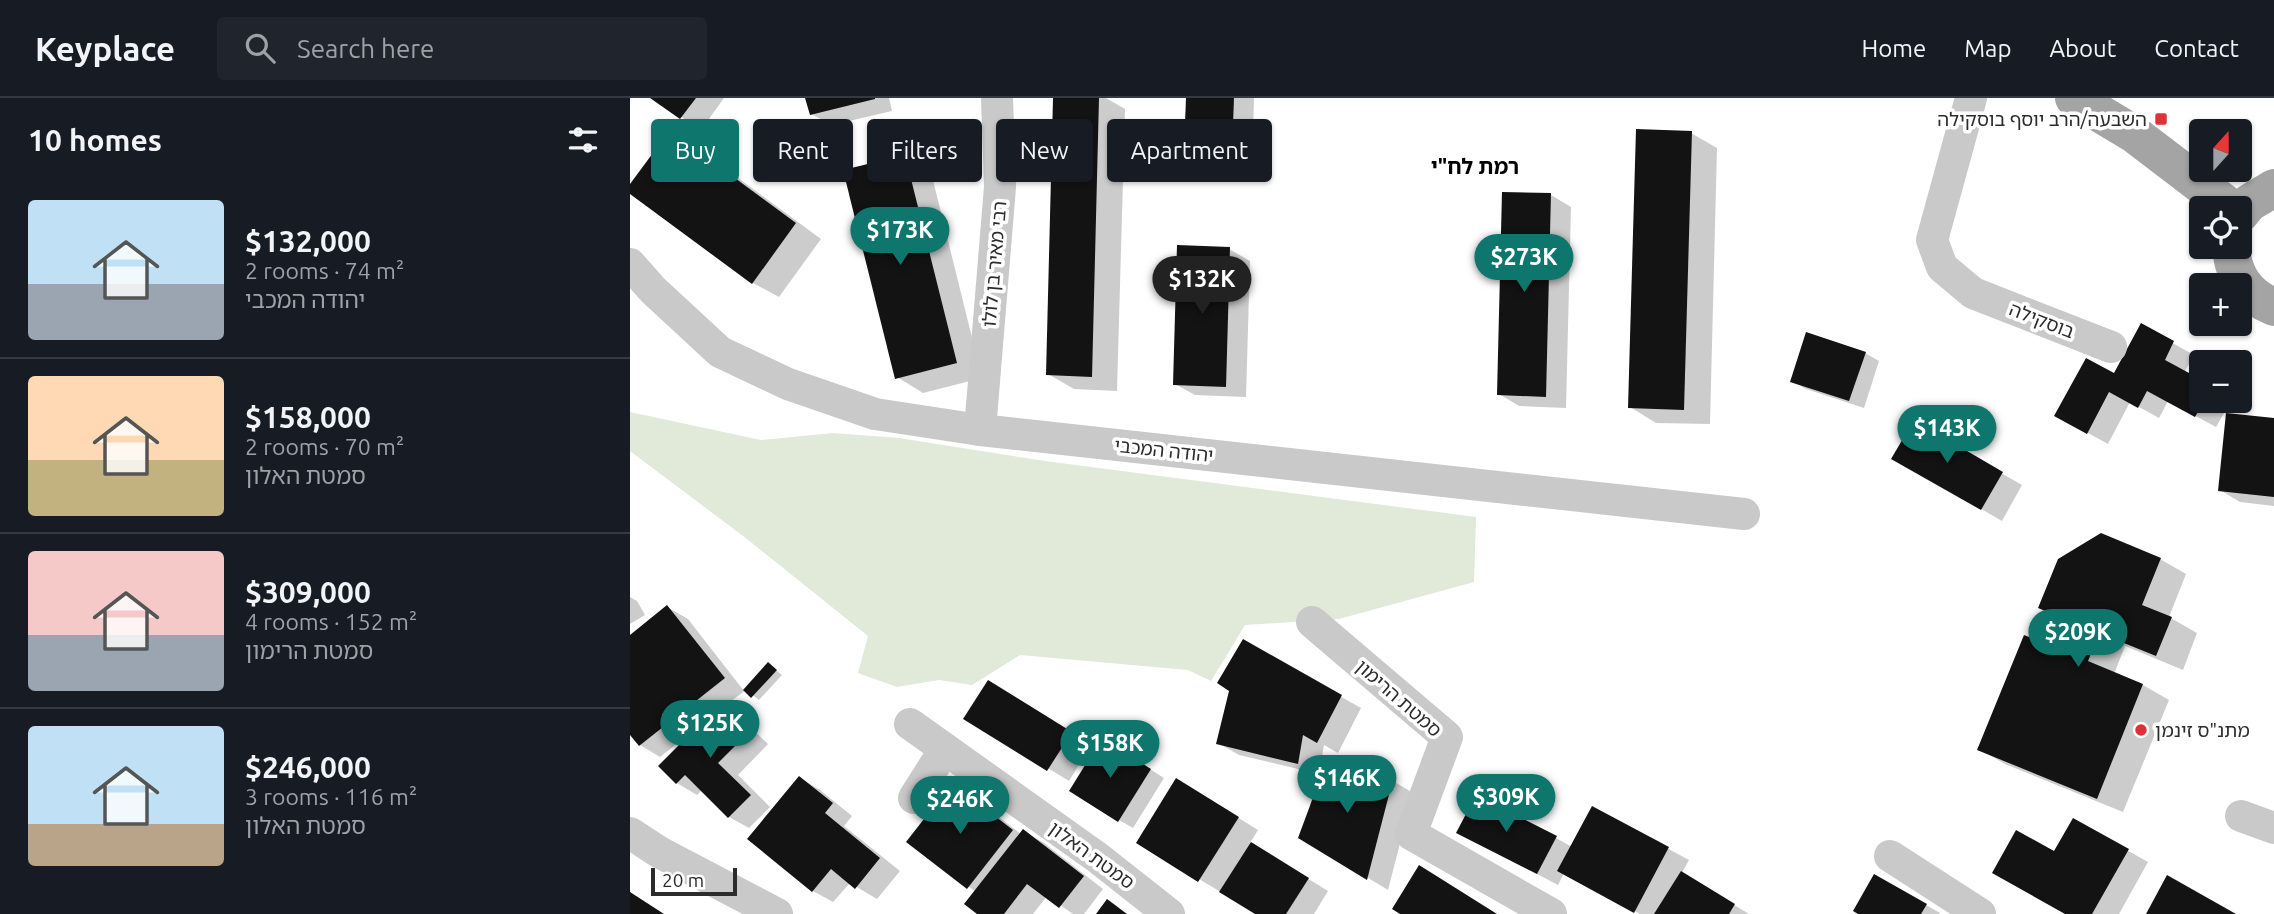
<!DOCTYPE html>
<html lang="en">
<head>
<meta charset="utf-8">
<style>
	:root { --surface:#171b24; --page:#20242c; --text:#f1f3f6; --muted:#9ea1a6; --line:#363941; --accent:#0f766e }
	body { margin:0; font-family:Ubuntu,"Noto Sans Hebrew",sans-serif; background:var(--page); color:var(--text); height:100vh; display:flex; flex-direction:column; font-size:26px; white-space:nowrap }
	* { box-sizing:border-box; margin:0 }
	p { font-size:23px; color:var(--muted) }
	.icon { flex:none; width:38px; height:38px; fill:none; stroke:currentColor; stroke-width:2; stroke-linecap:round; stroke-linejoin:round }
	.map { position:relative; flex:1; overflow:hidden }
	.side { display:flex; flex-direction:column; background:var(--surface); width:630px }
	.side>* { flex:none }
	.hud { position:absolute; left:21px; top:21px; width:665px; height:63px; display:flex; gap:14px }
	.needle { width:46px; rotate:21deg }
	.buttons { position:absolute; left:1559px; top:21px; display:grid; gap:14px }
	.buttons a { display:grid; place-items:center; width:63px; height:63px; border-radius:7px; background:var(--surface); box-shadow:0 2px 5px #0004; font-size:35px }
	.scale { position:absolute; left:21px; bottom:18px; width:86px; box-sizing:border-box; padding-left:7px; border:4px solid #2c2c2c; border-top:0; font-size:19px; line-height:24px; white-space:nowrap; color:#2c2c2c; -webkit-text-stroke:5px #fff; paint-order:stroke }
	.price { position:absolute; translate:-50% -60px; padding:0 16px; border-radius:24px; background:var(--accent); color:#fff; font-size:23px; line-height:46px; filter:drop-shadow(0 2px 4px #0008) }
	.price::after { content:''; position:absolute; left:50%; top:42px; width:21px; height:16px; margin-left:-10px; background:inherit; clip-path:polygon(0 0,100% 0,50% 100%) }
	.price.current { background:#222; color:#fff }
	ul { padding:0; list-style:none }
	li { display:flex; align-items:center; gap:21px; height:175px; padding:0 28px }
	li+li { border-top:2px solid var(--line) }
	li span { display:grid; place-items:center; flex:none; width:196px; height:140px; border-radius:7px; color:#555 }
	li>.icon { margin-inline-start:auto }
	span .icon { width:84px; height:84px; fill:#fffc; stroke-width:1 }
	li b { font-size:30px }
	h2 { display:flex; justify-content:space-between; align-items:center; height:84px; padding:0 28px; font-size:30px }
	.pill { padding:0 24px; border-radius:7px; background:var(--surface); box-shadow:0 2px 5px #0004; font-size:24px; line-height:63px }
	.pill.current { background:var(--accent); color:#fff }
	header { display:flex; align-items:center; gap:42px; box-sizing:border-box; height:98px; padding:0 35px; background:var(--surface); border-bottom:2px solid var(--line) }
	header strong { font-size:33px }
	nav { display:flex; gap:38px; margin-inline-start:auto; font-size:24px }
	.search { width:490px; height:63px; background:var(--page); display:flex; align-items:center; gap:18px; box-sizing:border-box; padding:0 24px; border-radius:7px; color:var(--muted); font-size:26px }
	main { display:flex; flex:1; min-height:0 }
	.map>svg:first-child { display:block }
	.green { fill:#e1e9d9 }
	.shadow { fill:#0003 }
	.building { fill:#131313 }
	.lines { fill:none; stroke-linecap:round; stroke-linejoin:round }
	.minor { stroke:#c9c9c9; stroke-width:32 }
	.major { stroke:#a4a4a4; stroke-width:38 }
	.poi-dot { fill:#df3238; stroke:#fff; stroke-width:2.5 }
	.labels { text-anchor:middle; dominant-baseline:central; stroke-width:7; stroke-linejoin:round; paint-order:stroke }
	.poi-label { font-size:19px; fill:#2c2c2c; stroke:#fff; text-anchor:end }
	.street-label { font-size:19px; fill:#2c2c2c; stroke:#fff }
	.neighbourhood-label { font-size:21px; font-weight:bold; fill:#000; stroke:#fff }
</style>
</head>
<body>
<header>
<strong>Keyplace</strong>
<div class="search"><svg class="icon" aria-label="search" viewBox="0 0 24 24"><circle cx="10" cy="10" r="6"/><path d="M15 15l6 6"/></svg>Search here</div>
<nav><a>Home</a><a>Map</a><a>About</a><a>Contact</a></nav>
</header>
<main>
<section class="side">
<h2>10 homes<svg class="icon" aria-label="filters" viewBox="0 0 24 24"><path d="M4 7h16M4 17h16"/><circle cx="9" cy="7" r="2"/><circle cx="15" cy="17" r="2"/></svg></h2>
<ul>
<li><span style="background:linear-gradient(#bfe0f5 60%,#9aa5b1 0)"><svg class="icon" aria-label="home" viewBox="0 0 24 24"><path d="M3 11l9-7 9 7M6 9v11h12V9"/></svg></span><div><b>$132,000</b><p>2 rooms · 74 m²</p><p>יהודה המכבי</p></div></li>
<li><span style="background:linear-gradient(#ffd9b3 60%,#c2b280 0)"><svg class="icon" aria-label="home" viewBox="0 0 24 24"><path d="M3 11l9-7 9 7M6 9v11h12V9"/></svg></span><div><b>$158,000</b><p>2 rooms · 70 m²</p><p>סמטת האלון</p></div></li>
<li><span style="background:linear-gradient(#f6c9c9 60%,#9aa5b1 0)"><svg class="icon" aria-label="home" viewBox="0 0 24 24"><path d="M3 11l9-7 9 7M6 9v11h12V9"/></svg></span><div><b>$309,000</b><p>4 rooms · 152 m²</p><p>סמטת הרימון</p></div></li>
<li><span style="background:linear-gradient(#bfe0f5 70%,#b9a48a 0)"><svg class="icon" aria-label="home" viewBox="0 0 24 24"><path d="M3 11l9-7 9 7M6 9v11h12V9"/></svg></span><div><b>$246,000</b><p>3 rooms · 116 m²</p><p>סמטת האלון</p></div></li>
</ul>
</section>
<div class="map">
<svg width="1644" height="816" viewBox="0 0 1644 816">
	<rect width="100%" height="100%" fill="#fff"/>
	<path class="green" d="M0,314L131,342L203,335L269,340L415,363L846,419L844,484L709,521L615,527L581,583L558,572L390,557L342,587L309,582L267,589L228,575L238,538L117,441L0,353Z"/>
	<g class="shadow">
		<path d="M23,0H94L71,32Z"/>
		<path d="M177,0H259L262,13L202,27L181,16Z"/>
		<path d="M425,0H476L495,11L487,293L444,291L418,276Z"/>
		<path d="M558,0H624L623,37L577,36L557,24Z"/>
		<path d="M40,34L66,49L191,141L149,199L123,185L0,94V89Z"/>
		<path d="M1061,35L1087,50L1080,326L1026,325L1000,309Z"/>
		<path d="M275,59L301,74L352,280L293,295L267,279Z"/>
		<path d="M921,97L941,109L936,310L889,308L869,296Z"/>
		<path d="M599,151L620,163L616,299L565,297L545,286Z"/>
		<path d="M1512,228L1564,257L1554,275L1572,303H1601L1586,329L1538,303L1529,320L1500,304L1478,346L1447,329L1485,278Z"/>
		<path d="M1235,255L1249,263L1234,310L1176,291L1162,283Z"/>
		<path d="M1644,322V408L1610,404L1590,392Z"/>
		<path d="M1284,325L1392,387L1372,423L1264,360Z"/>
		<path d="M1530,461L1556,476L1539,519L1567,535L1553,572L1495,548L1484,576L1513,587L1539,602L1493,714L1375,666L1349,651L1425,552L1436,524L1410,509Z"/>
		<path d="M0,499L7,503L15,517L0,526Z"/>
		<path d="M37,509L58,521L114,593L138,566L152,577L129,602L116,592L93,609L111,620L138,646L108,677L140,709L119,730L99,719L72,692L67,697L47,685L61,638L59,636L30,659L10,647L0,635V539Z"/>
		<path d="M614,544L731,610L708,655L694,647L689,676L609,657L588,645Z"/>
		<path d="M379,596L461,647L439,683L336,620Z"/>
		<path d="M486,650L534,680L503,730L489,722Z"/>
		<path d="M699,661L763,683L783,695L758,792L671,739Z"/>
		<path d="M170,680L190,692L222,718L214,728L270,773L247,801L220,785L203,804L183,793Z"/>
		<path d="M322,687L343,699L391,736L393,733L414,745L473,791L454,816H443L417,798L403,816H350L337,806L346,794L278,744Z"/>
		<path d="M567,694L628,732L620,745L698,793L684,816H628L508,745Z"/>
		<path d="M963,710L1059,762L1052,775L1119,816H1010L934,775L928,787L849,746L926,740L942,749Z"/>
		<path d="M1443,722L1518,764L1489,816H1438L1365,775L1425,756Z"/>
		<path d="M1245,778L1310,815L1309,816H1232L1226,813Z"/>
	</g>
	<g class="building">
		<path d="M20,0H66L50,21Z"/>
		<path d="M175,0H245V1L180,17Z"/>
		<path d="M423,0H469L462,279L416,277Z"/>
		<path d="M556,0H604L603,26L555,25Z"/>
		<path d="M1006,31L1062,33L1054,312L998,310Z"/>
		<path d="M40,32L166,125L122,186L0,96V86Z"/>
		<path d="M275,57L327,265L265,281L213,72Z"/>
		<path d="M872,94L921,95L916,299L867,297Z"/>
		<path d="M547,147L600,149L596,289L543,287Z"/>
		<path d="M1511,225L1544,243L1535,262L1572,282V303H1574L1565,319L1517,293L1508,310L1479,294L1457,336L1424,318L1456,260L1484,275Z"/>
		<path d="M1176,234L1236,254L1219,303L1160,284Z"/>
		<path d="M1596,315L1644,320V399L1588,393Z"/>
		<path d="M1284,322L1373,374L1351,412L1261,361Z"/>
		<path d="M1471,435L1531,460L1512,507L1542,519L1526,558L1469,535L1458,563L1513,586L1467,701L1347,652L1394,537L1424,549L1435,521L1408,510L1428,461Z"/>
		<path d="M37,507L95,580L9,648L0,637V537Z"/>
		<path d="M613,541L712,597L687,645L673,637L668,666L586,646L599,593L587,585Z"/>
		<path d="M138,564L147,572L121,600L113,592Z"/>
		<path d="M358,582L442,634L417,673L333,621Z"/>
		<path d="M90,606L119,634L88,665L121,697L98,720L55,677L46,686L28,668Z"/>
		<path d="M472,640L521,671L488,724L439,693Z"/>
		<path d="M698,659L763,681L737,782L668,740Z"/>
		<path d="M169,678L203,705L195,715L250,760L225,791L201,771L182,794L117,741Z"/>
		<path d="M546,680L609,719L568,784L506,745Z"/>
		<path d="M322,685L383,732L337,791L276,744Z"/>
		<path d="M846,697L927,738L907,776L826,735Z"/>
		<path d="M962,708L1039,749L1004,815L927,773Z"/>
		<path d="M1443,720L1499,751L1462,816H1435L1362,775L1386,732L1424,753Z"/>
		<path d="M393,731L454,778L429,810L397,786L374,816H347L334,806Z"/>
		<path d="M621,744L679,780L656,816H625L589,794Z"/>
		<path d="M789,767L867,816H770L762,811Z"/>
		<path d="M1051,773L1105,806L1099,816H1024Z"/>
		<path d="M1244,776L1297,806L1291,816H1228L1223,813Z"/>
		<path d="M1537,777L1606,816H1516Z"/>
		<path d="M0,794L34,816H0Z"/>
		<path d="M477,801L497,816H466Z"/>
	</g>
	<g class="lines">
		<g class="minor">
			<path d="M1341,0L1302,142L1312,169L1343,195L1481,249"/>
			<path d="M0,166L23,192L90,254L158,286L245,316L350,332L1114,416"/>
			<path d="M350,332L370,89L367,0"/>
			<path d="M682,524L817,639L781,736L921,816"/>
			<path d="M280,626L468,760L539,816"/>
			<path d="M284,700L315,651"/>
			<path d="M1611,718L1644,730"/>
			<path d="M0,735L29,754L147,816"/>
			<path d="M1260,758L1350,816"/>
		</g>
		<g class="major">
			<path d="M1444,0L1504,36L1601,110"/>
			<path d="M1610,116L1619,105L1644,90"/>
			<path d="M1601,149C1603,178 1617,198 1644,209"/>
		</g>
	</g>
	<g class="poi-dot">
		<rect x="1524" y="14" width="14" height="14" rx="3.5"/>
		<circle cx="1511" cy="632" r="7"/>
	</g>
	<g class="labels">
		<g class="poi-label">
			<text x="1517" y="21">השבעה/הרב יוסף בוסקילה</text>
			<text x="1525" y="632" text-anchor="start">מתנ"ס זינמן</text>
		</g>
		<g class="street-label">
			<text transform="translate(364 166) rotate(-85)">רבי מאיר בן לולו</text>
			<text transform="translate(1412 222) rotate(21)">בוסקילה</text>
			<text transform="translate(534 352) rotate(6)">יהודה המכבי</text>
			<text transform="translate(769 600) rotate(41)">סמטת הרימון</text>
			<text transform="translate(462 757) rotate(36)">סמטת האלון</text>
		</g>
		<g class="neighbourhood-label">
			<text x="845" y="68">רמת לח"י</text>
		</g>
	</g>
</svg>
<div class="buttons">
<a><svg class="needle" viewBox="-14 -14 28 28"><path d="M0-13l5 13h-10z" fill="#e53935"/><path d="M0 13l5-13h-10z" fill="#9ea1a6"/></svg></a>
<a><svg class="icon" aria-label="locate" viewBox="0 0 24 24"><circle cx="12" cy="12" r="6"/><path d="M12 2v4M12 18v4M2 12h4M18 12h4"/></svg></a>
<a>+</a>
<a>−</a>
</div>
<div class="scale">20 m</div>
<b class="price" style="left:270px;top:169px">$173K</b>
<b class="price" style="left:894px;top:196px">$273K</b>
<b class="price current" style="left:572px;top:218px">$132K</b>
<b class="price" style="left:1317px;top:367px">$143K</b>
<b class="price" style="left:1448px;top:571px">$209K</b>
<b class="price" style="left:80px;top:662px">$125K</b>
<b class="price" style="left:480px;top:682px">$158K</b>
<b class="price" style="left:717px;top:717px">$146K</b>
<b class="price" style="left:876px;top:736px">$309K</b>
<b class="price" style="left:330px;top:738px">$246K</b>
<div class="hud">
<a class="pill current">Buy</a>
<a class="pill">Rent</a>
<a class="pill">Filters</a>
<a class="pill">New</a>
<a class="pill">Apartment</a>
</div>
</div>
</main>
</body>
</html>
